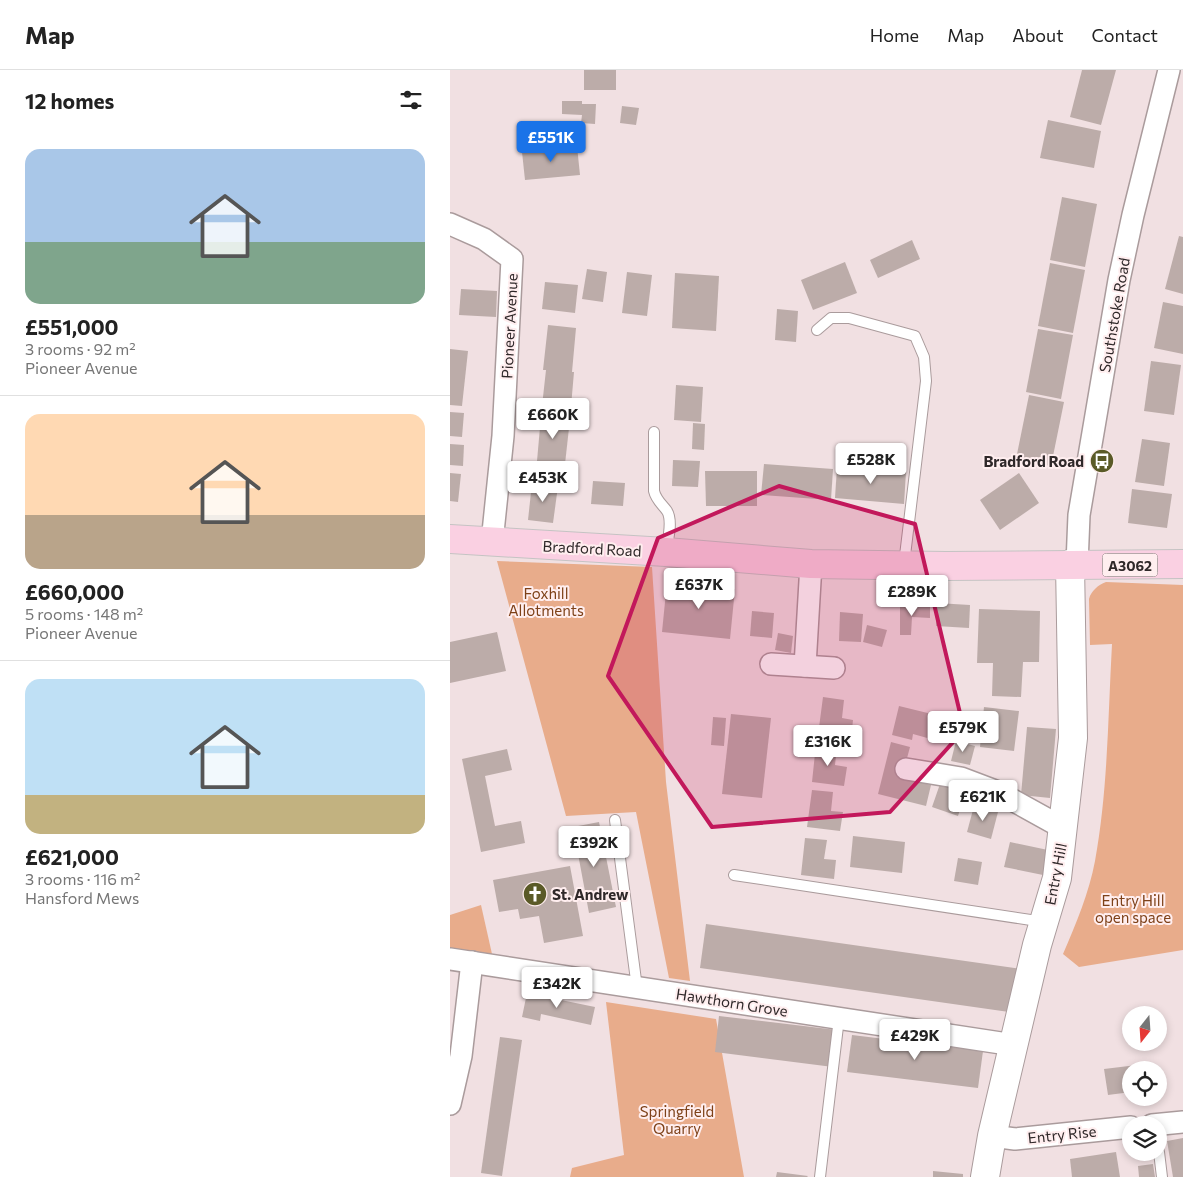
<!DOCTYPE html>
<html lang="en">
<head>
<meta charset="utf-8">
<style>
	:root { --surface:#fff; --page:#f2f2f2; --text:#222; --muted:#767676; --line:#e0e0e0; --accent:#1a73e8 }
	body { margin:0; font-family:Commissioner,sans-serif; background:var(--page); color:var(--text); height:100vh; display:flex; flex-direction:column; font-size:19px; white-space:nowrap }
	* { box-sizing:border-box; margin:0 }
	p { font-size:16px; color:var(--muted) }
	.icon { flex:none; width:28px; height:28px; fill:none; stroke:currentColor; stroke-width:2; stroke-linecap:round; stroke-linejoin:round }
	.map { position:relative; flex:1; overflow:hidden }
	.panel { display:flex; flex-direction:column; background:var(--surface); width:450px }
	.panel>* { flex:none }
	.needle { width:32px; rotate:197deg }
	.tools { position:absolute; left:672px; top:936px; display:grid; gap:10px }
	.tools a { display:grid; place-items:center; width:45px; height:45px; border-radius:50%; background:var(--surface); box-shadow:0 2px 8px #0003; font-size:25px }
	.price { position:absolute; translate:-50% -42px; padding:0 11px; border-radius:5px; background:#fff; color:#222; font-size:16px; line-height:32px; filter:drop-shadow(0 1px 2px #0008) }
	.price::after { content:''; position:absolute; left:50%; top:30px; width:15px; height:11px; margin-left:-8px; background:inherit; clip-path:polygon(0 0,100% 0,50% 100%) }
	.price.current { background:var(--accent); color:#fff }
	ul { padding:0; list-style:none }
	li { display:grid; align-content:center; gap:10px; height:265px; padding:0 25px }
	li+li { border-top:1px solid var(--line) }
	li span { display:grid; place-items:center; height:155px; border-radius:15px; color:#555 }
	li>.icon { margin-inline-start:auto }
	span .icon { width:90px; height:90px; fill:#fffc; stroke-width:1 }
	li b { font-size:21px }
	h2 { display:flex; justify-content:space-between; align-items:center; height:60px; padding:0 25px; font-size:21px }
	header { display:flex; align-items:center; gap:30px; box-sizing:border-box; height:70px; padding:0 25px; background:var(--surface); border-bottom:1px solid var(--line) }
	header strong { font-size:24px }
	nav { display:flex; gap:28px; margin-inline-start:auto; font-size:18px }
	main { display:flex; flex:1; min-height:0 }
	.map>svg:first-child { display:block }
	.green { fill:#e8ac8b }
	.building { fill:#bcaca9 }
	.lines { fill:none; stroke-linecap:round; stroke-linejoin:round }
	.lane-casing { stroke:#aa9b9c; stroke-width:12 }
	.street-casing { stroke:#aa9b9c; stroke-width:24 }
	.secondary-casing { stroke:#aa9b9c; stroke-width:30 }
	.primary-casing { stroke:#c5c3c3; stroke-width:30 }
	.lane { stroke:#fff; stroke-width:10 }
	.street { stroke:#fff; stroke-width:21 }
	.secondary { stroke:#fff; stroke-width:28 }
	.primary { stroke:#fad0e2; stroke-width:28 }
	.marked { fill:#c2185b; fill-opacity:0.2; stroke:#c2185b; stroke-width:4; stroke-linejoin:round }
	.labels { text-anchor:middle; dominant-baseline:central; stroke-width:4; stroke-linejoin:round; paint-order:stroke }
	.shield { fill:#ffeeef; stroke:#6d6364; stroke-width:1 }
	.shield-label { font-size:14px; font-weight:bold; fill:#2f2829 }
	.street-label { font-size:15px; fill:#2f2829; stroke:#ffeeef }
	.poi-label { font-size:15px; font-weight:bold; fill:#2f2829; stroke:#ffeeef; text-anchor:end }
	.park-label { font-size:15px; fill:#7e4118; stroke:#ffeeef }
</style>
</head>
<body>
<header>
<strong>Map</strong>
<nav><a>Home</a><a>Map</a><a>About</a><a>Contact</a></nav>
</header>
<main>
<section class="panel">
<h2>12 homes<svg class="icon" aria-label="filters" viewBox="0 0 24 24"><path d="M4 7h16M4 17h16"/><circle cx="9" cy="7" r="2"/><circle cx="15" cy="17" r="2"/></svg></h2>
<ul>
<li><span style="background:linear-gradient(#a9c7e8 60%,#7fa58c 0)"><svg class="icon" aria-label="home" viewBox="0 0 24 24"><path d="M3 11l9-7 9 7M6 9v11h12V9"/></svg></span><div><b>£551,000</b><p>3 rooms · 92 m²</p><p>Pioneer Avenue</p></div></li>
<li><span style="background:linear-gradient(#ffd9b3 65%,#b9a48a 0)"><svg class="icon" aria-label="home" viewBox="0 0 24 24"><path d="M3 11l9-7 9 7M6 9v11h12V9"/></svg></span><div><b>£660,000</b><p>5 rooms · 148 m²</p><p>Pioneer Avenue</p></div></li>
<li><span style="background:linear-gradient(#bfe0f5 75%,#c2b280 0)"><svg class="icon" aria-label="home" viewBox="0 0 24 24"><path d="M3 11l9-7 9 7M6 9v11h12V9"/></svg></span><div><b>£621,000</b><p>3 rooms · 116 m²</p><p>Hansford Mews</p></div></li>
</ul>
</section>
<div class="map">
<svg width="733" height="1107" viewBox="0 0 733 1107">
	<rect width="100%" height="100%" fill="#f1e0e2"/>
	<g class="green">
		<path d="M47,491L202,497L216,712L240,911L219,908L186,742L116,746Z"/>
		<path d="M656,512L733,515V880L629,897L613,884C626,854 639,823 645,791C658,720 658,645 662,574L640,575L639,529C641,521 648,515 656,512Z"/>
		<path d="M31,835L42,884L0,878V845Z"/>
		<path d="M156,932L266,949L294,1107H120L122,1098L174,1085Z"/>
	</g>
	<g class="building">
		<rect x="134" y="0" width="32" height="20"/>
		<path d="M632,0H666L651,55L620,47Z"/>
		<path d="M112,31H132V34H146L145,54L131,53L132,45L112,44Z"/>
		<path d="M172,36L189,38L186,55L170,53Z"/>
		<path d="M598,50L651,61L644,98L590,88Z"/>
		<path d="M127,76L130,105L75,110L72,82Z"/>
		<path d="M612,127L647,134L635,197L600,190Z"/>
		<path d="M729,166L733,167V224L715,219Z"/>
		<path d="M462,170L470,189L428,208L420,190Z"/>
		<path d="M395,192L407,223L363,240L351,210Z"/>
		<path d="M600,193L635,200L623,263L588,256Z"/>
		<path d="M137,199L157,202L153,232L132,229Z"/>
		<path d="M177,202L202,205L197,246L172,243Z"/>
		<path d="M225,203L269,206L266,261L222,258Z"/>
		<path d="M95,212L128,215L125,243L92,239Z"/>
		<path d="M11,219L47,221L46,247L9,245Z"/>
		<path d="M713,232L733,236V284L704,278Z"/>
		<path d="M327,239L348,241L346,272L325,270Z"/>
		<path d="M98,255L126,258L122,302H124L120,348L91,345L96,300H93Z"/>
		<path d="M588,259L623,265L611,329L576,322Z"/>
		<path d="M0,279L18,281L12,336L0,335Z"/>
		<path d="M701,291L731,295L724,345L694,341Z"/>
		<path d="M226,315L253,317L251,352L224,350Z"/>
		<path d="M579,325L614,332L601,396L566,389Z"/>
		<path d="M0,342L14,343L12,367L0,366Z"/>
		<path d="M91,346L120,349L115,394L87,391Z"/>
		<path d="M243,353L255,354L254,380L242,379Z"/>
		<path d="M692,369L720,373L714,416L685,412Z"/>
		<path d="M0,374L14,375L13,396L0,395Z"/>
		<path d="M223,390L250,391L248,417L222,416Z"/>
		<path d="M314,394L383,399L381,430L311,425Z"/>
		<path d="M387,397L456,402L454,434L385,428Z"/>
		<path d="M255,401H307V436H256Z"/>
		<path d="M0,403L11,404L8,432L0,431Z"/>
		<path d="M569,403L589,433L550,460L530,430Z"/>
		<path d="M143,411L175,413L173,436L141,434Z"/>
		<path d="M82,413L108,416L103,453L78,450Z"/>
		<path d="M682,419L722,424L717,458L678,453Z"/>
		<path d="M217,512L285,519L280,569L212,562Z"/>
		<path d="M487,533L520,535L519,558L486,556Z"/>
		<path d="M450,535L480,536V548L462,547L461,565H450Z"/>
		<path d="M529,539L590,541L589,592H573L571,627L542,626L543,593H527Z"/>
		<path d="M302,541L324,543L322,568L300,566Z"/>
		<path d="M390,542L413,544L411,572L389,571Z"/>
		<path d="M417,555L437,560L432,577L413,572Z"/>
		<path d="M47,562L56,601L0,613V572Z"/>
		<path d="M328,563L343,566L341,583L325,580Z"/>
		<path d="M373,627L394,630L392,648L403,650L401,669L368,665Z"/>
		<path d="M449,636L494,647L488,671L463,664L462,670L442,665Z"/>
		<path d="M534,637L569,641L564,681L530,677Z"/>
		<path d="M281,644L321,648L312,728L272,724Z"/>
		<path d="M263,647L276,648L274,676L261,675Z"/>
		<path d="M577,657L606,659L600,728L571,725Z"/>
		<path d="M506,671L525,676L520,695L501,691Z"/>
		<path d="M441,672L460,677L452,707L481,715L476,736L428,724Z"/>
		<path d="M366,674L387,677L385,695L397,697L394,716L362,712Z"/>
		<path d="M57,679L62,700L35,706L45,756L71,751L75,773L31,782L12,689Z"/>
		<path d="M490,714L515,723L508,746L482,737Z"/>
		<path d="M362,720L383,722L381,741L393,742L390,761L357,757Z"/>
		<path d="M524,736L548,742L541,769L517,762Z"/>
		<path d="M149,752L166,837L139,843L123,757Z"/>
		<path d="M403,766L455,772L452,803L400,797Z"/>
		<path d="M355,768L377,770L374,789L386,790L384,809L351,805Z"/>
		<path d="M560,772L598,780L593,805L554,797Z"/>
		<path d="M508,788L532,792L528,815L504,811Z"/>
		<path d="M120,796L133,866L94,873L89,846L70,849L68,839L49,842L43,810Z"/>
		<path d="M256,854L572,899L566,943L250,898Z"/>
		<path d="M77,923L145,937L141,955L91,944L90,951L72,947Z"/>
		<path d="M269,946L387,960L383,997L265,982Z"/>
		<path d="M402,965L533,981L528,1018L397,1002Z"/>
		<path d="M50,967L72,970L52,1106L31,1103Z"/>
		<path d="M687,995V1000H681V1022L658,1025L654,999Z"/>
		<path d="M733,1068V1107H723L717,1071Z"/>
		<path d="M666,1082L670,1107H622L620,1089Z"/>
		<path d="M703,1094L705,1107H689L688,1096Z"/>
		<path d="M483,1101L513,1104V1107H483Z"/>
		<path d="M327,1102L358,1106L357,1107H326Z"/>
	</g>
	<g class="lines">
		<g class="lane-casing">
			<g id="lane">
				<path d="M367,260L381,248H399L465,266L474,287L476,311L454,494"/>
				<path d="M204,362V421C206,430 212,434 217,441C223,451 218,470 216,481"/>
				<path d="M165,750L187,918"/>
				<path d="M284,805L594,852"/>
				<path d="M709,1082L712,1107"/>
				<path d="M370,1107L389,948"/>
			</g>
		</g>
		<g class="street-casing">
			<g id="street">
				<path d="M0,154L34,169L62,189L53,366L42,472"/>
				<path d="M627,494L629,445L669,210L683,145L719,0"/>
				<path d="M321,594L384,598"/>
				<path d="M355,596L361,494"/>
				<path d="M456,699L511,708L548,722L613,758"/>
				<path d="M0,889L564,975"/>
				<path d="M0,1034L11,986L22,892"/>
				<path d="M702,1055L733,1052"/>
				<path d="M542,1066L565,1069L681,1057"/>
			</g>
		</g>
		<g class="secondary-casing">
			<path id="secondary" d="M535,1107L542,1066L587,875L607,808L623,668L620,494"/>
		</g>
		<g class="primary-casing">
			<path id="primary" d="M0,469L216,482L361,494L496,496L733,494"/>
		</g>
		<use href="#lane" class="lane"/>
		<use href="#street" class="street"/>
		<use href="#secondary" class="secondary"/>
		<use href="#primary" class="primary"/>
	</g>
	<path class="marked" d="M329,416L465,454L514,660L440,742L262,757L158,606L208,468Z"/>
	<defs>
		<g id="bus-disc" transform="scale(1.25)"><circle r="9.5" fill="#5a5a27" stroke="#ffeeef"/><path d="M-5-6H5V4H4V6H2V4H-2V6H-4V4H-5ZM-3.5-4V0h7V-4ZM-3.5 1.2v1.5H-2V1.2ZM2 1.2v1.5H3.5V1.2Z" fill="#fff"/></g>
		<g id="church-disc" transform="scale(1.25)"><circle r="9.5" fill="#5a5a27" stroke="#ffeeef"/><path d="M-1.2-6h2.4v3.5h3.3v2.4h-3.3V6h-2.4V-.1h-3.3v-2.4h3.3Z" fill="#fff"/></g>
	</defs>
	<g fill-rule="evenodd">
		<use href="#bus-disc" x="652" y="391"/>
		<use href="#church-disc" x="85" y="824"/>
	</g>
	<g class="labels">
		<rect class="shield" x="652.5" y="483.5" width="55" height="23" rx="4"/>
		<g class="shield-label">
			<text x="680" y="495">A3062</text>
		</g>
		<g class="street-label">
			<text transform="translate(664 245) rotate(-80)">Southstoke Road</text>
			<text transform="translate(59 256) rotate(-87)">Pioneer Avenue</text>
			<text transform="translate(142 478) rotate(3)">Bradford Road</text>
			<text transform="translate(605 804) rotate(-79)">Entry Hill</text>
			<text transform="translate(282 932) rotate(9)">Hawthorn Grove</text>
			<text transform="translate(612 1064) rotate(-6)">Entry Rise</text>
		</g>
		<g class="poi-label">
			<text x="634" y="391">Bradford Road</text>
			<text x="102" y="824" text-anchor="start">St. Andrew</text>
		</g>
		<g class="park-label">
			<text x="96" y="523">Foxhill<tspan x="96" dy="17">Allotments</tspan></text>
			<text x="683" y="830">Entry Hill<tspan x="683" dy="17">open space</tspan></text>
			<text x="227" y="1041">Springfield<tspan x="227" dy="17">Quarry</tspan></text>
		</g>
	</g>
</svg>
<div class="tools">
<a><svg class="needle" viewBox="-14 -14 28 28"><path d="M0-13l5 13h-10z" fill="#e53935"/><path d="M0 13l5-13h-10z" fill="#767676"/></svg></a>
<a><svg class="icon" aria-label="locate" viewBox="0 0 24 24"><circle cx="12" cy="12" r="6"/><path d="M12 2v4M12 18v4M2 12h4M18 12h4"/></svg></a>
<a><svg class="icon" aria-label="layers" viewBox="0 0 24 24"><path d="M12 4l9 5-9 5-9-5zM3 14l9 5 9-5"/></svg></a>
</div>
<b class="price current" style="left:101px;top:93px">£551K</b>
<b class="price" style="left:103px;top:370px">£660K</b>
<b class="price" style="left:421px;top:415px">£528K</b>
<b class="price" style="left:93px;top:433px">£453K</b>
<b class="price" style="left:249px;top:540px">£637K</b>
<b class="price" style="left:462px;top:547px">£289K</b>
<b class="price" style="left:513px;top:683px">£579K</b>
<b class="price" style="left:378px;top:697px">£316K</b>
<b class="price" style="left:533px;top:752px">£621K</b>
<b class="price" style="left:144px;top:798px">£392K</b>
<b class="price" style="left:107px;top:939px">£342K</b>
<b class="price" style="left:465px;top:991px">£429K</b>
</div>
</main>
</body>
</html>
